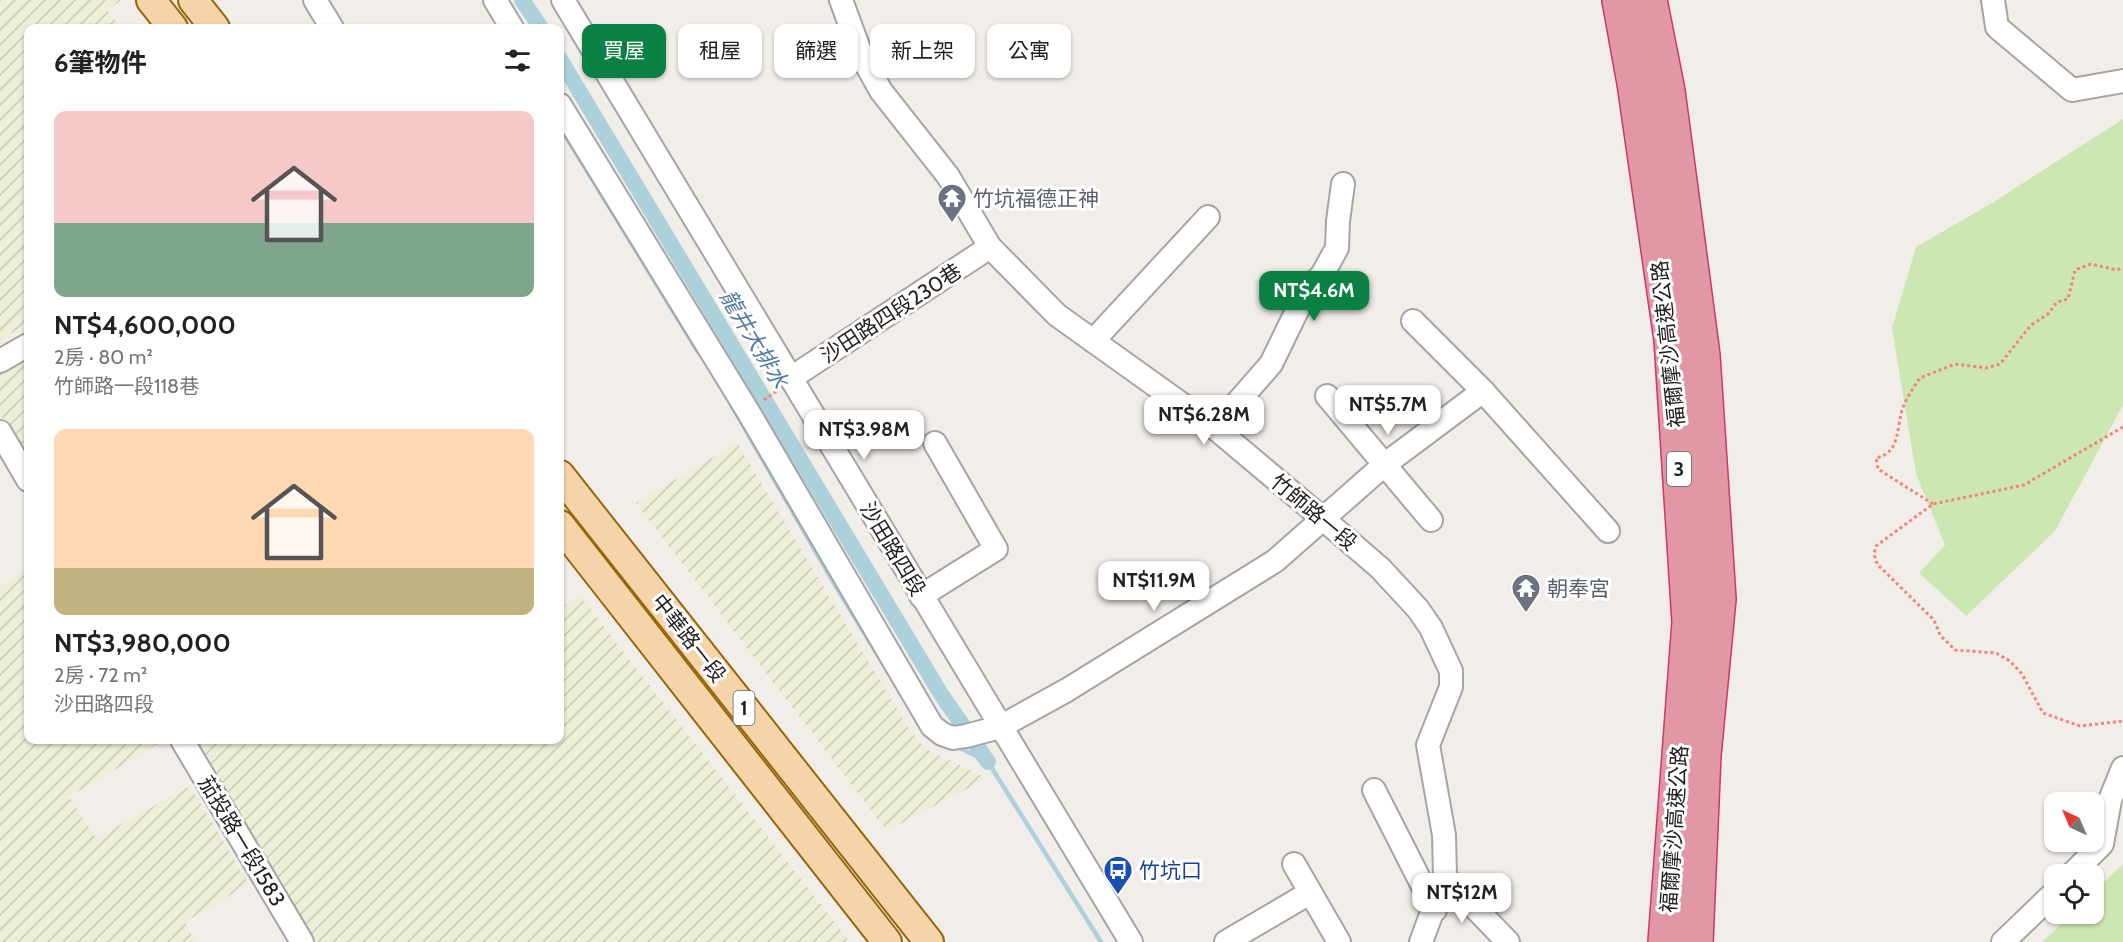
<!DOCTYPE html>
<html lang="zh-TW">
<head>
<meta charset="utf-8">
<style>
	:root { --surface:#fff; --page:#f6f6f6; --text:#222; --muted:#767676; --accent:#0b8043 }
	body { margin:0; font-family:Cabin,"Noto Sans TC",sans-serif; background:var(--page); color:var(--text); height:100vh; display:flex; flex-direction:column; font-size:22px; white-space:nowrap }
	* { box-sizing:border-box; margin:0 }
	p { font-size:20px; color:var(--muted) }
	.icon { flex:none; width:33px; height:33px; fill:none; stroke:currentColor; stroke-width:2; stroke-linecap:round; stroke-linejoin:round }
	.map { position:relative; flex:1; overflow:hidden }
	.drawer { position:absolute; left:24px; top:24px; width:540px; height:720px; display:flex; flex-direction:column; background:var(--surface); border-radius:12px; box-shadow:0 2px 4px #0004 }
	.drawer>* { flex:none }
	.guide { position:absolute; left:582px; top:24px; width:570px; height:54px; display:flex; gap:12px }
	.needle { width:39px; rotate:316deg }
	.buttons { position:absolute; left:2044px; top:792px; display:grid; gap:12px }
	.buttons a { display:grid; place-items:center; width:60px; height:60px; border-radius:12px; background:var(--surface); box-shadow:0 2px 4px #0004; font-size:30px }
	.price { position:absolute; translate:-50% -51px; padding:0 14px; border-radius:12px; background:#fff; color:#222; font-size:20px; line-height:39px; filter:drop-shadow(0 2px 3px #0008) }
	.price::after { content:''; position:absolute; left:50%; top:36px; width:18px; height:14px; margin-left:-9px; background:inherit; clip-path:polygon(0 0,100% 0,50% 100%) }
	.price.on { background:var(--accent); color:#fff }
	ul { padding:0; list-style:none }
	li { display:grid; align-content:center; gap:12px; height:318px; padding:0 30px }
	li span { display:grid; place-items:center; height:186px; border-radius:12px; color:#555 }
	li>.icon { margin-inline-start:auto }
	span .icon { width:108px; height:108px; fill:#fffc; stroke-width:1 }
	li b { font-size:26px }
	h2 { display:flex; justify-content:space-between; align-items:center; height:72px; padding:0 30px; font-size:26px }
	.chip { padding:0 21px; border-radius:12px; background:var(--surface); box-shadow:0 2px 4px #0004; font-size:21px; line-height:54px }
	.chip.on { background:var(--accent); color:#fff }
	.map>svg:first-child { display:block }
	.farmland { fill:url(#farmland-furrows) }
	.grass { fill:#cde7b3 }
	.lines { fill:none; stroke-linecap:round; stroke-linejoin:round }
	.stream { stroke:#add1db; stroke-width:4.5 }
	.canal { stroke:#add1db; stroke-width:16 }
	.minor-casing { stroke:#a5a5a5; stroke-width:26 }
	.major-casing { stroke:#95660a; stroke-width:32 }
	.highway-casing { stroke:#d0356b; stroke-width:36 }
	.path { stroke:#f1857a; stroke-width:3; stroke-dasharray:3 3; stroke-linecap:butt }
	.minor { stroke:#fff; stroke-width:22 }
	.major { stroke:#f6d4a9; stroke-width:28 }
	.highway { stroke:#e297a5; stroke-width:33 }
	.labels { text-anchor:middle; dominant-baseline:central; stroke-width:6; stroke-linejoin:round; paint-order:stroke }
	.shield { fill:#fff; stroke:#646464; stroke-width:1.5 }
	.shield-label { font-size:20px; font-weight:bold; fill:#212121 }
	.worship-label { font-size:21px; fill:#5b616d; stroke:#fff; text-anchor:start }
	.street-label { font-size:21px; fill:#212121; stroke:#fff }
	.transit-label { font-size:21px; fill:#164399; stroke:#fff; text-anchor:start }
	.water-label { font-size:22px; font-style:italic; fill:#507aa4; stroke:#fff }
</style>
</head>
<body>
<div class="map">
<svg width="2123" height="942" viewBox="0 0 2123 942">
	<defs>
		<pattern id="farmland-furrows" width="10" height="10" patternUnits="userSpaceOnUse" patternTransform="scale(1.5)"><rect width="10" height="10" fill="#eceed6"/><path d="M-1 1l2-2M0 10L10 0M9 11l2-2" fill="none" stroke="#caccb7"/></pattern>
	</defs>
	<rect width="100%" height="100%" fill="#f1eee9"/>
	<g class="farmland">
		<path d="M0,0H123L107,9L121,28H28V324L0,340Z"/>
		<path d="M28,351V463L0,415V367Z"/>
		<path d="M737,443L908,727L924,748L987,778L887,831L636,503Z"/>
		<path d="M28,569V740H164L69,797L96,838L190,786L249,884L185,922L195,942H0V586Z"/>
		<path d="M580,596L850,942H313L193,740H560V608Z"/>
	</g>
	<g class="grass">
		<path d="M2123,119V405L2055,531L1966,616L1919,573L1945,545L1916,474L1892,328L1916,247L1992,203Z"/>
		<path d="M2123,864V942H2042L2072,914H2094V892Z"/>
	</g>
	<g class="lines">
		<g class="stream">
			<path d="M560,127L698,352"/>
			<path d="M730,403L829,575L919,723"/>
			<path d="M956,746L988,762L1101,942"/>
		</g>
		<g class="canal">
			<path d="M522,0L541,28"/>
			<path d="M560,59L941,694L988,762"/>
		</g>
		<g class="minor-casing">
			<g id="minor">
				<path d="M315,0L332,28"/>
				<path d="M495,0L512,28"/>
				<path d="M563,0L1131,942"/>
				<path d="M841,0L862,57L881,91L948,176L990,247L1057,315L1215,428L1322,518L1380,568L1418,609L1431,628L1451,671V687L1428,745L1444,835L1445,877L1421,942"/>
				<path d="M1993,0L1997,27L2072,90L2123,81"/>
				<path d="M560,105L749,413L932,726L942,734L953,738L966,736L1000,727L1067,690L1275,561L1384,465L1483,391"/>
				<path d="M1413,321L1483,391L1608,531"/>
				<path d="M1093,341L1208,217"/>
				<path d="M0,361L28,345"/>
				<path d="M791,378L990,247"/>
				<path d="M1327,396L1431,520"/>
				<path d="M1215,428L1271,364L1307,290L1322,275L1337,248L1338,221L1343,184"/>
				<path d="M0,432L28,480"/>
				<path d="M921,596L996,549L935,443"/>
				<path d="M182,740L302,942"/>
				<path d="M1374,790L1435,910"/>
				<path d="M1294,864L1339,942"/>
				<path d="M2072,874L2102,844L2110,800L2123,768"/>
				<path d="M1445,877L1508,942"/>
				<path d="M1226,942L1301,898"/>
				<path d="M2003,942L2055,892"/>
			</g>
		</g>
		<g class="major-casing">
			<g id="major">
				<path d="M151,0L173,28"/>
				<path d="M193,0L215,28"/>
				<path d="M560,475L929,942"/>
				<path d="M560,525L887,942"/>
			</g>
		</g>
		<g class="highway-casing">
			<g id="highway">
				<path d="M1619,0L1634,83L1671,340L1689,622L1665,942"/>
				<path d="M1650,0L1668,91L1703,355L1719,599L1704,755L1696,942"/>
			</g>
		</g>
		<g class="path">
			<path d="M764,400L778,390"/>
			<path d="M2123,427L2024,485L1933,504L1876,546L1874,554L1877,564L1934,620L1940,635L1955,650L1996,653L2010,661L2022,674L2043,713L2080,726L2123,721"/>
			<path d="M1933,504L1878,469L1876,458C1901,453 1896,427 1903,407C1907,397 1914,387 1920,378L1955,364L1987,368L2000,364L2031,325L2048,314L2057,302L2068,299L2075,270L2091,264L2117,270L2123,267"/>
		</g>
		<use href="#minor" class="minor"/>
		<use href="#major" class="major"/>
		<use href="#highway" class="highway"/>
	</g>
	<defs>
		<g id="temple-pin" transform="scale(1.5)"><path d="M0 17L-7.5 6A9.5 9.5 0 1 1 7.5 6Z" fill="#6b7280" stroke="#fff"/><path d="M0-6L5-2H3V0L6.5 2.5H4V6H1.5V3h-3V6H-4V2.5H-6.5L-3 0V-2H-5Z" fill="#fff"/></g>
		<g id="bus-pin" transform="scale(1.5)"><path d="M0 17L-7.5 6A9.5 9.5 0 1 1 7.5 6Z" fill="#1a4fb4" stroke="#fff"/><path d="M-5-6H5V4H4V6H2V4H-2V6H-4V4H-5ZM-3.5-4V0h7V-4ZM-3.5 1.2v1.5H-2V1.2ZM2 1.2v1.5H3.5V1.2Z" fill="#fff"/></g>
	</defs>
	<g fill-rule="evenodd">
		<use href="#temple-pin" x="952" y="198"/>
		<use href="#temple-pin" x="1526" y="588"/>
		<use href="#bus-pin" x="1118" y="870"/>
	</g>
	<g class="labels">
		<g class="shield">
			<rect x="1667" y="452" width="24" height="34" rx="4.5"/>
			<rect x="733.5" y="691" width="21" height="34" rx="4.5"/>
		</g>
		<g class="shield-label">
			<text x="1679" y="469">3</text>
			<text x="744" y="708">1</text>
		</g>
		<g class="worship-label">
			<text x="973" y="198">竹坑福德正神</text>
			<text x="1547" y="588">朝奉宮</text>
		</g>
		<g class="street-label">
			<text transform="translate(891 313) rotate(-33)">沙田路四段230巷</text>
			<text transform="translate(1668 344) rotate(-96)">福爾摩沙高速公路</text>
			<text transform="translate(1314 512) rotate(40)">竹師路一段</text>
			<text transform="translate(893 549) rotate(59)">沙田路四段</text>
			<text transform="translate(689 638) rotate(52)">中華路一段</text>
			<text transform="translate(1674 829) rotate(-86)">福爾摩沙高速公路</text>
			<text transform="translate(242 841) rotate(59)">茄投路一段1583</text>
		</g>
		<g class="transit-label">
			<text x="1139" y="870">竹坑口</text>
		</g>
		<g class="water-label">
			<text transform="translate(754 339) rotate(59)">龍井大排水</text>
		</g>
	</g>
</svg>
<div class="buttons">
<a><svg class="needle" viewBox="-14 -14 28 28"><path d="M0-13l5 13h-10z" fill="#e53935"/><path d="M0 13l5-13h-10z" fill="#767676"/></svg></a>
<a><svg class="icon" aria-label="locate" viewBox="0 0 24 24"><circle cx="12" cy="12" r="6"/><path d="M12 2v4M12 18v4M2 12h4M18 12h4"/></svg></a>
</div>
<b class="price on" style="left:1314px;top:322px">NT$4.6M</b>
<b class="price" style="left:1388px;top:436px">NT$5.7M</b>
<b class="price" style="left:1204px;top:446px">NT$6.28M</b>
<b class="price" style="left:864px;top:461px">NT$3.98M</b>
<b class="price" style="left:1154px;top:612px">NT$11.9M</b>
<b class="price" style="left:1462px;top:924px">NT$12M</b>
<div class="guide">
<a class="chip on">買屋</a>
<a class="chip">租屋</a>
<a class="chip">篩選</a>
<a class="chip">新上架</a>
<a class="chip">公寓</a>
</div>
<section class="drawer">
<h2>6筆物件<svg class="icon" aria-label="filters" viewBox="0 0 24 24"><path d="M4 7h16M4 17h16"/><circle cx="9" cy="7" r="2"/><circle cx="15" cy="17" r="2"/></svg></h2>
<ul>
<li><span style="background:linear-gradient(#f6c9c9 60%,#7fa58c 0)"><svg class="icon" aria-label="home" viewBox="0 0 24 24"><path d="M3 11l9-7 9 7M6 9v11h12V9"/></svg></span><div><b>NT$4,600,000</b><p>2房 · 80 m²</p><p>竹師路一段118巷</p></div></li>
<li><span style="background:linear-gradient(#ffd9b3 75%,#c2b280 0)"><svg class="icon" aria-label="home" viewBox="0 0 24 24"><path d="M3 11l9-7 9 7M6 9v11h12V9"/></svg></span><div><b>NT$3,980,000</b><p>2房 · 72 m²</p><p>沙田路四段</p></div></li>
</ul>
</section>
</div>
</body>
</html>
